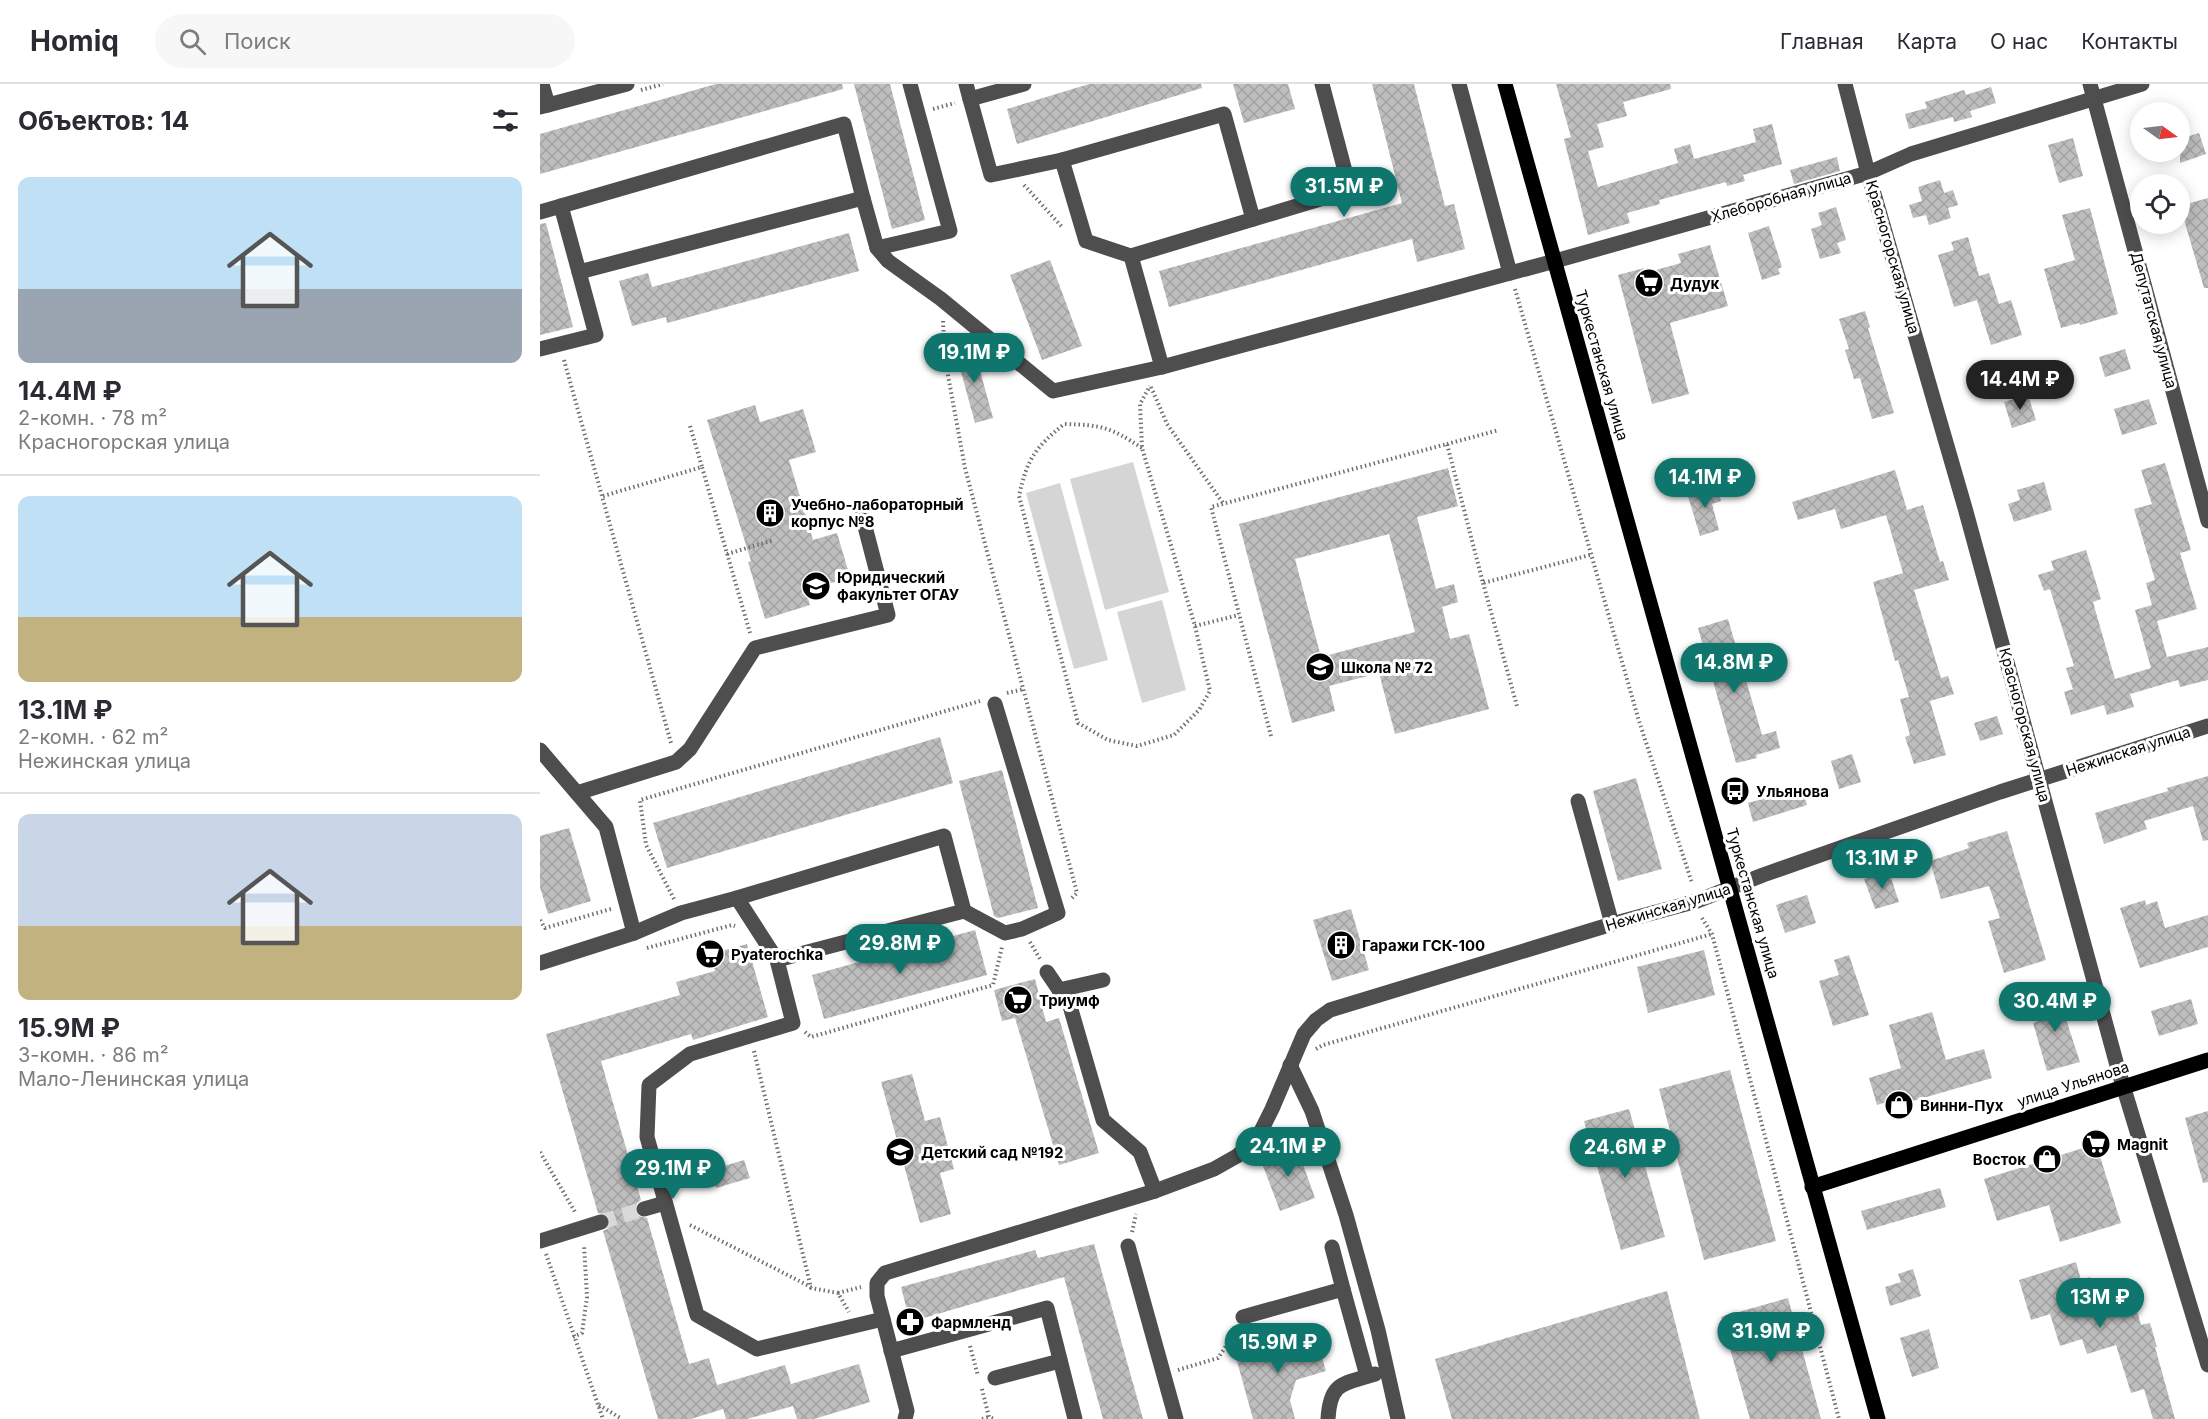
<!DOCTYPE html>
<html lang="ru">
<head>
<meta charset="utf-8">
<style>
	:root { --surface:#fff; --page:#f7f7f7; --text:#2b2b33; --muted:#7c7c81; --line:#e1e1e2; --accent:#0f766e }
	body { margin:0; font-family:Inter,sans-serif; background:var(--page); color:var(--text); height:100vh; display:flex; flex-direction:column; font-size:22px; white-space:nowrap }
	* { box-sizing:border-box; margin:0 }
	p { font-size:20px; color:var(--muted) }
	.icon { flex:none; width:33px; height:33px; fill:none; stroke:currentColor; stroke-width:2; stroke-linecap:round; stroke-linejoin:round }
	.map { position:relative; flex:1; overflow:hidden }
	.sheet { display:flex; flex-direction:column; background:var(--surface); width:540px }
	.sheet>* { flex:none }
	.needle { width:39px; rotate:104deg }
	.controls { position:absolute; left:1590px; top:18px; display:grid; gap:12px }
	.controls a { display:grid; place-items:center; width:60px; height:60px; border-radius:50%; background:var(--surface); box-shadow:0 3px 15px #0003; font-size:30px }
	.price { position:absolute; translate:-50% -51px; padding:0 14px; border-radius:21px; background:var(--accent); color:#fff; font-size:20px; line-height:39px; filter:drop-shadow(0 2px 3px #0008) }
	.price::after { content:''; position:absolute; left:50%; top:36px; width:18px; height:14px; margin-left:-9px; background:inherit; clip-path:polygon(0 0,100% 0,50% 100%) }
	.price.current { background:#222; color:#fff }
	ul { padding:0; list-style:none }
	li { display:grid; align-content:center; gap:12px; height:318px; padding:0 18px }
	li+li { border-top:2px solid var(--line) }
	li span { display:grid; place-items:center; height:186px; border-radius:12px; color:#555 }
	li>.icon { margin-inline-start:auto }
	span .icon { width:108px; height:108px; fill:#fffc; stroke-width:1 }
	li b { font-size:26px }
	h2 { display:flex; justify-content:space-between; align-items:center; height:72px; padding:0 18px; font-size:26px }
	header { display:flex; align-items:center; gap:36px; box-sizing:border-box; height:84px; padding:0 30px; background:var(--surface); border-bottom:2px solid var(--line) }
	header strong { font-size:28px }
	nav { display:flex; gap:33px; margin-inline-start:auto; font-size:21px }
	.search { width:420px; height:54px; background:var(--page); display:flex; align-items:center; gap:15px; box-sizing:border-box; padding:0 21px; border-radius:33px; color:var(--muted); font-size:22px }
	main { display:flex; flex:1; min-height:0 }
	.map>svg:first-child { display:block }
	.green { fill:#d5d5d5 }
	.building { fill:url(#building-cross-hatch); fill-rule:evenodd }
	.lines { fill:none; stroke-linecap:round; stroke-linejoin:round }
	.minor-tunnel { stroke:#d9d9d9; stroke-width:15; stroke-dasharray:15 8; stroke-linecap:butt }
	.path { stroke:#707070; stroke-width:4; stroke-dasharray:1.5 3; stroke-linecap:butt }
	.minor { stroke:#4e4e4e; stroke-width:15 }
	.major { stroke:#000; stroke-width:15 }
	.labels { text-anchor:middle; dominant-baseline:central; stroke-width:6; stroke-linejoin:round; paint-order:stroke }
	.street-label { font-size:15px; fill:#000; stroke:#fff }
	.poi-label { font-size:15px; font-weight:bold; fill:#000; stroke:#fff; text-anchor:start }
</style>
</head>
<body>
<header>
<strong>Homiq</strong>
<div class="search"><svg class="icon" aria-label="search" viewBox="0 0 24 24"><circle cx="10" cy="10" r="6"/><path d="M15 15l6 6"/></svg>Поиск</div>
<nav><a>Главная</a><a>Карта</a><a>О нас</a><a>Контакты</a></nav>
</header>
<main>
<section class="sheet">
<h2>Объектов: 14<svg class="icon" aria-label="filters" viewBox="0 0 24 24"><path d="M4 7h16M4 17h16"/><circle cx="9" cy="7" r="2"/><circle cx="15" cy="17" r="2"/></svg></h2>
<ul>
<li><span style="background:linear-gradient(#bfe0f5 60%,#9aa5b1 0)"><svg class="icon" aria-label="home" viewBox="0 0 24 24"><path d="M3 11l9-7 9 7M6 9v11h12V9"/></svg></span><div><b>14.4M ₽</b><p>2-комн. · 78 m²</p><p>Красногорская улица</p></div></li>
<li><span style="background:linear-gradient(#bfe0f5 65%,#c2b280 0)"><svg class="icon" aria-label="home" viewBox="0 0 24 24"><path d="M3 11l9-7 9 7M6 9v11h12V9"/></svg></span><div><b>13.1M ₽</b><p>2-комн. · 62 m²</p><p>Нежинская улица</p></div></li>
<li><span style="background:linear-gradient(#c9d6e8 60%,#c2b280 0)"><svg class="icon" aria-label="home" viewBox="0 0 24 24"><path d="M3 11l9-7 9 7M6 9v11h12V9"/></svg></span><div><b>15.9M ₽</b><p>3-комн. · 86 m²</p><p>Мало-Ленинская улица</p></div></li>
</ul>
</section>
<div class="map">
<svg width="1668" height="1335" viewBox="0 0 1668 1335">
	<defs>
		<pattern id="building-cross-hatch" width="8" height="8" patternUnits="userSpaceOnUse" patternTransform="scale(1.5)"><rect width="8" height="8" fill="#bebebe"/><path d="M0 0l8 8M0 8l8-8" fill="none" stroke="#a2a2a2"/></pattern>
	</defs>
	<rect width="100%" height="100%" fill="#fff"/>
	<g class="green">
		<path d="M593,378L629,508L565,526L530,395Z"/>
		<path d="M520,399L568,576L534,585L486,409Z"/>
		<path d="M622,516L646,606L602,619L577,528Z"/>
	</g>
	<g class="building">
		<path d="M176,0H302L303,5L0,90V50Z"/>
		<path d="M314,0H350L385,136L352,145Z"/>
		<path d="M549,0H661L662,4L477,60L467,25Z"/>
		<path d="M693,0H748L755,25L704,39Z"/>
		<path d="M832,0H874L905,122L914,120L925,165L877,178L872,155L629,223L619,187L862,119Z"/>
		<path d="M1016,0H1130L1131,5L1083,18L1087,32L1057,40L1064,63L1048,67L1058,103L1138,79L1134,65L1150,60L1154,75L1216,58L1213,45L1232,40L1242,80L1203,91L1205,97L1187,102L1186,98L1119,116L1120,120L1087,129L1090,139L1048,151L1024,55L1031,53Z"/>
		<path d="M1451,3L1456,19L1430,27L1432,33L1414,38L1413,33L1369,45L1365,30L1387,24L1385,18L1424,6L1426,11Z"/>
		<path d="M1659,49L1666,70L1640,79V55Z"/>
		<path d="M1533,54L1543,92L1519,99L1508,61Z"/>
		<path d="M1297,73L1300,87L1254,100L1250,86Z"/>
		<path d="M1400,96L1404,109L1413,106L1418,121L1408,124L1411,134L1389,141L1386,131L1373,134L1369,121L1382,117L1378,103Z"/>
		<path d="M1668,114V204H1664L1640,122Z"/>
		<path d="M1296,123L1306,156L1297,159L1301,169L1280,175L1271,145L1282,141L1278,129Z"/>
		<path d="M1550,124L1578,230L1540,241L1539,239L1521,244L1504,185L1535,176L1522,131Z"/>
		<path d="M6,139L33,243L0,251V140Z"/>
		<path d="M1229,142L1242,183L1238,185L1240,190L1222,196L1208,149Z"/>
		<path d="M309,149L319,187L127,239L126,233L92,242L79,197L108,189L112,203Z"/>
		<path d="M1428,153L1439,192L1449,189L1459,220L1471,216L1482,251L1451,261L1437,216L1414,223L1398,171L1414,166L1411,158Z"/>
		<path d="M1170,161L1188,222L1130,239L1149,310L1112,320L1078,191L1104,184L1105,189L1141,179L1138,170Z"/>
		<path d="M510,176L542,262L502,276L470,191Z"/>
		<path d="M1325,227L1330,243L1328,244L1354,329L1332,335L1320,294L1314,295L1305,266L1309,265L1299,235Z"/>
		<path d="M433,261L453,334L435,339L415,266Z"/>
		<path d="M1585,265L1591,285L1565,293L1559,273Z"/>
		<path d="M1488,311L1496,336L1472,344L1464,318Z"/>
		<path d="M1609,315L1617,340L1582,351L1574,325Z"/>
		<path d="M215,321L220,338L263,325L276,368L249,376L273,456L297,449L310,493L266,507L270,521L225,535L208,478L211,477L167,336Z"/>
		<path d="M1625,379L1651,466L1640,469L1657,525L1617,537L1627,573L1668,563V596L1640,603L1638,596L1590,610L1594,623L1567,631L1564,621L1531,631L1524,608L1533,605L1526,584L1534,582L1510,505L1504,507L1498,491L1514,486L1511,477L1546,466L1561,515L1553,518L1575,595L1611,584L1595,526L1612,521L1606,499L1615,496L1594,425L1612,420L1601,386Z"/>
		<path d="M908,384L918,422L877,433L896,505L914,500L918,518L902,523L910,555L929,550L949,625L855,650L839,589L789,602L795,627L752,639L699,440ZM849,450L875,548L781,573L755,475Z"/>
		<path d="M1355,386L1367,426L1383,421L1400,478L1403,477L1409,496L1374,506L1401,594L1408,592L1414,610L1390,617L1406,671L1374,680L1365,653L1370,651L1360,615L1369,613L1358,576L1355,577L1333,498L1363,489L1346,431L1301,445L1295,425L1258,436L1252,418Z"/>
		<path d="M1504,398L1512,426L1474,438L1468,420L1480,416L1477,406Z"/>
		<path d="M1176,400L1181,417L1172,420L1179,446L1160,452L1147,409Z"/>
		<path d="M1188,535L1222,651L1236,647L1240,664L1216,671L1217,674L1196,679L1158,544Z"/>
		<path d="M1457,632L1463,650L1440,657L1434,639Z"/>
		<path d="M400,653L413,699L127,784L113,739Z"/>
		<path d="M1312,670L1321,698L1299,705L1291,677Z"/>
		<path d="M462,686L498,824L458,834L454,832L419,697Z"/>
		<path d="M1668,692V756L1663,757L1653,722L1604,737L1607,745L1564,760L1555,729L1628,707L1627,704Z"/>
		<path d="M1096,694L1122,785L1078,797L1053,707Z"/>
		<path d="M1262,704L1267,721L1213,738L1208,719Z"/>
		<path d="M29,744L51,817L8,830L0,803V752Z"/>
		<path d="M1467,747L1506,876L1464,889L1448,837L1460,834L1449,802L1401,815L1390,777L1429,764L1427,759Z"/>
		<path d="M1349,788L1359,818L1335,825L1324,795Z"/>
		<path d="M1267,811L1276,839L1245,849L1236,821Z"/>
		<path d="M1605,816L1606,821L1617,817L1625,844L1668,831V863L1600,884L1580,824Z"/>
		<path d="M811,825L829,886L792,897L773,836Z"/>
		<path d="M435,846L447,891L284,935L272,891Z"/>
		<path d="M207,860L228,933L153,956L151,950L61,977L101,1116L97,1119L95,1127L98,1132L107,1134L149,1280L169,1274L177,1301L245,1281L251,1300L319,1280L330,1318L274,1335H257L253,1322L207,1335H186L183,1325L151,1335H118L63,1147L69,1144L70,1136L67,1130L58,1129L6,950L140,911L136,898L175,887L170,870Z"/>
		<path d="M1164,866L1175,911L1108,929L1097,883Z"/>
		<path d="M1309,871L1329,931L1293,942L1279,897L1299,891L1294,876Z"/>
		<path d="M495,895L506,938L519,934L559,1069L519,1081L475,934L462,937L454,906Z"/>
		<path d="M1516,905L1540,978L1507,987L1493,939L1504,935L1497,911Z"/>
		<path d="M1651,915L1658,940L1619,952L1611,927Z"/>
		<path d="M1392,928L1406,976L1444,965L1452,994L1359,1021L1357,1015L1337,1021L1329,994L1361,984L1349,941Z"/>
		<path d="M1190,986L1236,1157L1164,1176L1119,1005Z"/>
		<path d="M372,990L385,1037L400,1033L414,1085L400,1089L411,1130L380,1139L341,998Z"/>
		<path d="M1089,1025L1125,1153L1081,1166L1044,1037Z"/>
		<path d="M1668,1027V1098L1663,1099L1645,1034Z"/>
		<path d="M1556,1060L1581,1139L1520,1158L1509,1121L1457,1137L1444,1095Z"/>
		<path d="M756,1061L775,1114L740,1127L720,1074Z"/>
		<path d="M204,1076L210,1094L176,1104L171,1086Z"/>
		<path d="M1400,1104L1406,1123L1327,1146L1321,1127Z"/>
		<path d="M554,1160L603,1335H563L524,1193L370,1238L361,1203L495,1166L498,1174Z"/>
		<path d="M1536,1178L1541,1196L1550,1193L1560,1226L1594,1216L1601,1241L1610,1239L1617,1263H1615L1635,1335H1613L1604,1305L1591,1309L1576,1261L1547,1270L1542,1255L1520,1262L1510,1230L1491,1236L1479,1196Z"/>
		<path d="M1373,1185L1381,1212L1350,1222L1345,1203L1361,1198L1358,1190Z"/>
		<path d="M1127,1207L1160,1335H912L895,1275Z"/>
		<path d="M1248,1214L1281,1335H1210L1181,1233Z"/>
		<path d="M1389,1245L1399,1284L1372,1293L1360,1254Z"/>
		<path d="M774,1247L786,1287L756,1296L750,1316L755,1335H713L695,1270Z"/>
	</g>
	<g class="lines">
		<path class="minor-tunnel" d="M61,1138L104,1125"/>
		<g class="path">
			<path d="M101,6L123,0"/>
			<path d="M393,25L415,19"/>
			<path d="M484,101L523,144"/>
			<path d="M975,205L1099,637L1152,799"/>
			<path d="M403,237L405,275L425,384L537,809L532,814"/>
			<path d="M24,276L131,659"/>
			<path d="M611,303L627,340L683,419"/>
			<path d="M150,342L162,383"/>
			<path d="M907,360L959,346"/>
			<path d="M602,364C570,343 562,341 524,340C495,364 487,375 479,412L538,639L568,656L597,662L634,651L659,626L670,607L655,542L602,364L600,320L610,302"/>
			<path d="M63,412L162,383L210,549"/>
			<path d="M187,470L234,456"/>
			<path d="M943,499L977,622"/>
			<path d="M655,542L699,531"/>
			<path d="M467,609L484,605"/>
			<path d="M731,652L671,423L907,360L943,499L1050,471"/>
			<path d="M134,815L106,761L100,716L440,617"/>
			<path d="M1162,834L1172,850L1299,1335"/>
			<path d="M0,836L5,844L71,825"/>
			<path d="M490,858L500,875"/>
			<path d="M107,864L192,841L195,842"/>
			<path d="M265,948L271,953L453,901L462,863"/>
			<path d="M776,965L783,961L1172,850"/>
			<path d="M214,967L271,1204L298,1209L309,1228"/>
			<path d="M0,1068L35,1128"/>
			<path d="M150,1141L271,1203"/>
			<path d="M592,1148L596,1130"/>
			<path d="M6,1170L63,1335"/>
			<path d="M298,1209L321,1203"/>
			<path d="M33,1253L42,1249L47,1213L44,1161"/>
			<path d="M430,1262L438,1292"/>
			<path d="M638,1286L678,1274L696,1247"/>
			<path d="M442,1305L449,1333L454,1335"/>
			<path d="M59,1321L82,1335"/>
			<path d="M442,1335L449,1333"/>
		</g>
		<g class="minor">
			<path d="M426,0L430,15"/>
			<path d="M484,0L430,15L451,91L522,76"/>
			<path d="M919,0L970,189"/>
			<path d="M1305,0L1328,89L1425,424L1578,985L1668,1281"/>
			<path d="M1550,0L1668,437"/>
			<path d="M8,21L87,0"/>
			<path d="M0,23L8,21L2,0"/>
			<path d="M21,122L304,40L323,114"/>
			<path d="M0,128L21,122L39,188L323,114L337,164L348,177L401,215L513,307L622,283L1015,177L1328,89L1371,70L1602,0"/>
			<path d="M337,164L410,147L370,0"/>
			<path d="M591,172L810,106L782,0"/>
			<path d="M0,265L56,251L39,188"/>
			<path d="M622,283L591,172L546,157L522,76L684,30L713,135"/>
			<path d="M0,666L66,743L94,849"/>
			<path d="M37,709L136,678L150,665L215,564L348,531L322,431"/>
			<path d="M1038,717L1072,840"/>
			<path d="M197,814L404,752L424,827"/>
			<path d="M237,876L253,939L150,970L109,1001L107,1053L157,1231L217,1265L343,1235"/>
			<path d="M0,879L94,849L141,829L197,814L237,876L424,827L465,849L482,845L518,829L455,620"/>
			<path d="M507,888L530,922L563,1036L600,1068L615,1107"/>
			<path d="M519,906L563,896"/>
			<path d="M750,981L772,1027L806,1131L838,1246L858,1335"/>
			<path d="M104,1125L125,1119"/>
			<path d="M0,1157L61,1138"/>
			<path d="M588,1162L636,1335"/>
			<path d="M792,1163L803,1205"/>
			<path d="M703,1233L803,1205L827,1292"/>
			<path d="M351,1267L507,1224L535,1335"/>
			<path d="M455,1294L520,1277"/>
			<path d="M365,1335L367,1327L337,1212V1199L345,1189L615,1107L674,1085L697,1072L717,1055L732,1025L764,950L776,936L790,926L1072,840L1157,817L1223,791L1460,708L1668,642"/>
			<path d="M788,1335C790,1297 804,1300 835,1290"/>
		</g>
		<g class="major">
			<path d="M965,0L1338,1335"/>
			<path d="M1272,1103L1668,976"/>
		</g>
	</g>
	<defs>
		<g id="supermarket-disc" transform="scale(1.5)"><circle r="9.5" fill="#000" stroke="#fff"/><path d="M-6-5.5h2.5l.6 2H6L4.5 2H-2.5L-4.4-4H-6ZM-1.5 3.2a1.3 1.3 0 1 0 .1 0ZM3 3.2a1.3 1.3 0 1 0 .1 0Z" fill="#fff"/></g>
		<g id="building-disc" transform="scale(1.5)"><circle r="9.5" fill="#000" stroke="#fff"/><path d="M-4-6H4V6H1V3H-1V6H-4ZM-2.5-4.3h1.7v1.8h-1.7ZM.8-4.3h1.7v1.8H.8ZM-2.5-1h1.7V.8h-1.7ZM.8-1h1.7V.8H.8Z" fill="#fff"/></g>
		<g id="university-disc" transform="scale(1.5)"><circle r="9.5" fill="#000" stroke="#fff"/><path d="M0-5L7-2L0 1L-7-2ZM-4 1L0 2.5L4 1V4Q0 6-4 4Z" fill="#fff"/></g>
		<g id="school-disc" transform="scale(1.5)"><circle r="9.5" fill="#000" stroke="#fff"/><path d="M0-5L7-2L0 1L-7-2ZM-4 1L0 2.5L4 1V4Q0 6-4 4Z" fill="#fff"/></g>
		<g id="bus-disc" transform="scale(1.5)"><circle r="9.5" fill="#000" stroke="#fff"/><path d="M-5-6H5V4H4V6H2V4H-2V6H-4V4H-5ZM-3.5-4V0h7V-4ZM-3.5 1.2v1.5H-2V1.2ZM2 1.2v1.5H3.5V1.2Z" fill="#fff"/></g>
		<g id="shop-disc" transform="scale(1.5)"><circle r="9.5" fill="#000" stroke="#fff"/><path d="M-5-2.5h2.3a2.7 3.5 0 0 1 5.4 0H5L5.5 6h-11ZM-1.5-2.5h3a1.5 2.3 0 0 0-3 0Z" fill="#fff"/></g>
		<g id="pharmacy-disc" transform="scale(1.5)"><circle r="9.5" fill="#000" stroke="#fff"/><path d="M-2-6h4v4h4v4h-4v4h-4v-4h-4v-4h4Z" fill="#fff"/></g>
	</defs>
	<g fill-rule="evenodd">
		<use href="#supermarket-disc" x="1109" y="199"/>
		<use href="#building-disc" x="230" y="429"/>
		<use href="#university-disc" x="276" y="502"/>
		<use href="#school-disc" x="780" y="583"/>
		<use href="#bus-disc" x="1195" y="707"/>
		<use href="#building-disc" x="801" y="861"/>
		<use href="#supermarket-disc" x="170" y="870"/>
		<use href="#supermarket-disc" x="478" y="916"/>
		<use href="#shop-disc" x="1359" y="1021"/>
		<use href="#supermarket-disc" x="1556" y="1060"/>
		<use href="#school-disc" x="360" y="1068"/>
		<use href="#shop-disc" x="1507" y="1075"/>
		<use href="#pharmacy-disc" x="370" y="1238"/>
	</g>
	<g class="labels">
		<g class="street-label">
			<text transform="translate(1241 113) rotate(-16)">Хлеборобная улица</text>
			<text transform="translate(1353 173) rotate(74)">Красногорская улица</text>
			<text transform="translate(1614 236) rotate(75)">Депутатская улица</text>
			<text transform="translate(1062 281) rotate(74)">Туркестанская улица</text>
			<text transform="translate(1485 641) rotate(75)">Красногорская улица</text>
			<text transform="translate(1588 667) rotate(-18)">Нежинская улица</text>
			<text transform="translate(1213 819) rotate(74)">Туркестанская улица</text>
			<text transform="translate(1128 823) rotate(-17)">Нежинская улица</text>
			<text transform="translate(1533 1000) rotate(-18)">улица Ульянова</text>
		</g>
		<g class="poi-label">
			<text x="1130" y="199">Дудук</text>
			<text x="251" y="420">Учебно-лабораторный<tspan x="251" dy="17">корпус №8</tspan></text>
			<text x="297" y="493">Юридический<tspan x="297" dy="17">факультет ОГАУ</tspan></text>
			<text x="801" y="583">Школа № 72</text>
			<text x="1216" y="707">Ульянова</text>
			<text x="822" y="861">Гаражи ГСК-100</text>
			<text x="191" y="870">Pyaterochka</text>
			<text x="499" y="916">Триумф</text>
			<text x="1380" y="1021">Винни-Пух</text>
			<text x="1577" y="1060">Magnit</text>
			<text x="381" y="1068">Детский сад №192</text>
			<text x="1486" y="1075" text-anchor="end">Восток</text>
			<text x="391" y="1238">Фармленд</text>
		</g>
	</g>
</svg>
<div class="controls">
<a><svg class="needle" viewBox="-14 -14 28 28"><path d="M0-13l5 13h-10z" fill="#e53935"/><path d="M0 13l5-13h-10z" fill="#7c7c81"/></svg></a>
<a><svg class="icon" aria-label="locate" viewBox="0 0 24 24"><circle cx="12" cy="12" r="6"/><path d="M12 2v4M12 18v4M2 12h4M18 12h4"/></svg></a>
</div>
<b class="price" style="left:804px;top:134px">31.5M ₽</b>
<b class="price" style="left:434px;top:300px">19.1M ₽</b>
<b class="price current" style="left:1480px;top:327px">14.4M ₽</b>
<b class="price" style="left:1165px;top:425px">14.1M ₽</b>
<b class="price" style="left:1194px;top:610px">14.8M ₽</b>
<b class="price" style="left:1342px;top:806px">13.1M ₽</b>
<b class="price" style="left:360px;top:891px">29.8M ₽</b>
<b class="price" style="left:1515px;top:949px">30.4M ₽</b>
<b class="price" style="left:748px;top:1094px">24.1M ₽</b>
<b class="price" style="left:1085px;top:1095px">24.6M ₽</b>
<b class="price" style="left:133px;top:1116px">29.1M ₽</b>
<b class="price" style="left:1560px;top:1245px">13M ₽</b>
<b class="price" style="left:1231px;top:1279px">31.9M ₽</b>
<b class="price" style="left:738px;top:1290px">15.9M ₽</b>
</div>
</main>
</body>
</html>
